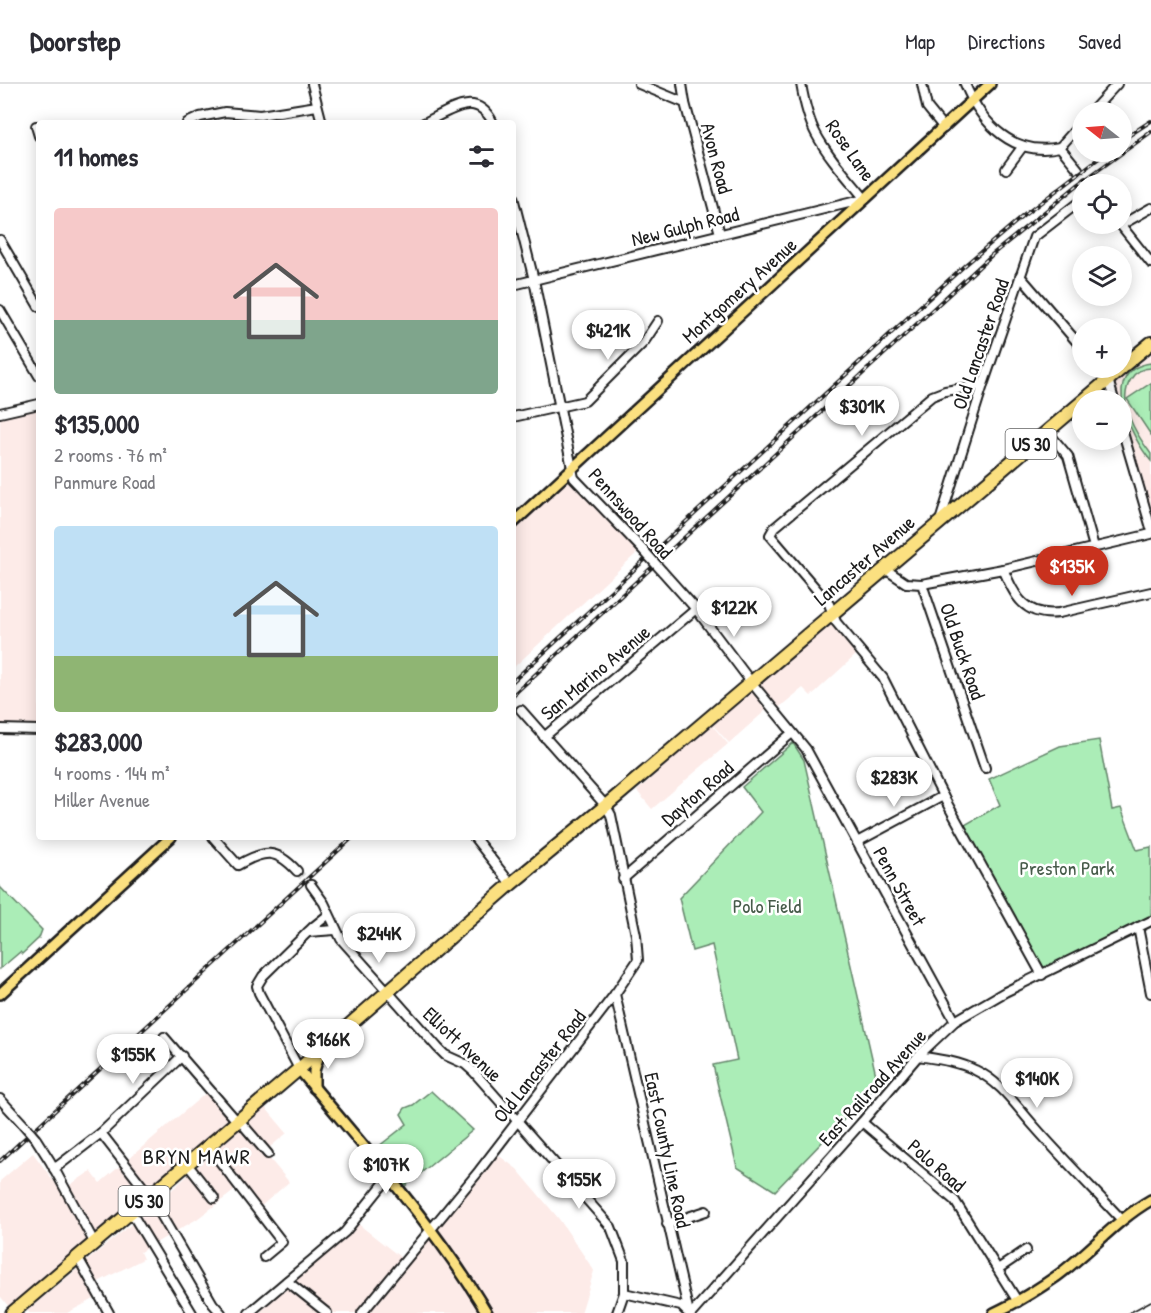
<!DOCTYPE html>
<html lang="en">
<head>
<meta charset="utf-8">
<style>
	:root { --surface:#fff; --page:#f7f7f7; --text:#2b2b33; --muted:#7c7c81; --line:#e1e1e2; --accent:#c8321e }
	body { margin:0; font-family:"Patrick Hand",sans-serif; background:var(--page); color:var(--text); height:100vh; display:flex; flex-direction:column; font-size:22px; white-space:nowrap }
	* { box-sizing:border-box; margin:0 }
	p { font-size:20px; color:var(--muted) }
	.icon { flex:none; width:33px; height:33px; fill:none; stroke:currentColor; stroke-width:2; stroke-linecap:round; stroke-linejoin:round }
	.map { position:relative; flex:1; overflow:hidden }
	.panel { position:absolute; left:36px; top:36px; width:480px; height:720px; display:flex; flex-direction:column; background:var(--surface); border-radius:6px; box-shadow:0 3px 15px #0003 }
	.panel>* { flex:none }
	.needle { width:39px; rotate:287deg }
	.buttons { position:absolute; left:1072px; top:18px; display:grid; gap:12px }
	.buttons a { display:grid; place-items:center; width:60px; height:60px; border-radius:50%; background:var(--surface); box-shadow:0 3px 15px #0003; font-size:30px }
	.price { position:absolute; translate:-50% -51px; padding:0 14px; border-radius:21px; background:#fff; color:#222; font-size:20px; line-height:39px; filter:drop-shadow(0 2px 3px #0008) }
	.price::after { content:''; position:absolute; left:50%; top:36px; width:18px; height:14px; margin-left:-9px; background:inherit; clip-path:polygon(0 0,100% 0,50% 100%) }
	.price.active { background:var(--accent); color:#fff }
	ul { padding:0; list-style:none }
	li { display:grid; align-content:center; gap:12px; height:318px; padding:0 18px }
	li span { display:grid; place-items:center; height:186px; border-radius:6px; color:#555 }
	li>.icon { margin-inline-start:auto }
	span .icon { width:108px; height:108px; fill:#fffc; stroke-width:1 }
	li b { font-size:26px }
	h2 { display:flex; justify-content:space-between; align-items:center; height:72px; padding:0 18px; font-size:26px }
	header { display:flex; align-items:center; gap:36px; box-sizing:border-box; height:84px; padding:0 30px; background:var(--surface); border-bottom:2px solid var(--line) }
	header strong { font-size:28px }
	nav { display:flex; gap:33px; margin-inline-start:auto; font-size:21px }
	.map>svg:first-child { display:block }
	.built { fill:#fdebe8 }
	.green { fill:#abedb7; stroke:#64846a; stroke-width:1.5 }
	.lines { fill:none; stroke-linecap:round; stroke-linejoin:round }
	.minor-tunnel { stroke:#ddd; stroke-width:8; stroke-dasharray:8 4; stroke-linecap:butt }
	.minor-casing { stroke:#1c1c1c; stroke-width:12 }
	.major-casing { stroke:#1c1c1c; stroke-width:14 }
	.highway-casing { stroke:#1c1c1c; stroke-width:16 }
	.minor { stroke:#fff; stroke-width:8 }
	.major { stroke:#fbe080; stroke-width:9 }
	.highway { stroke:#fbe080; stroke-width:12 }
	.tram { stroke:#1c1c1c; stroke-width:1.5 }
	.rail-casing { stroke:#1c1c1c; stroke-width:4 }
	.rail { stroke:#fff; stroke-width:1.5; stroke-dasharray:4.5; stroke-linecap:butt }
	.minor-bridge-casing { stroke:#1c1c1c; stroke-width:12; stroke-linecap:butt }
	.minor-bridge { stroke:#fff; stroke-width:8 }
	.labels { text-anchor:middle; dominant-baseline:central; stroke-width:5; stroke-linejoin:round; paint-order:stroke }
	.shield { fill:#fff; stroke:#606060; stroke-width:1.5 }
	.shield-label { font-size:18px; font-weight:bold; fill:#1c1c1c }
	.street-label { font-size:20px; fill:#1c1c1c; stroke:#fff }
	.park-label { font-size:20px; fill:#475b4a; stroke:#fff }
	.quarter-label { font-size:22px; letter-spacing:1.5px; fill:#1c1c1c; stroke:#fff }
</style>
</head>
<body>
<header>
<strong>Doorstep</strong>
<nav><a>Map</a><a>Directions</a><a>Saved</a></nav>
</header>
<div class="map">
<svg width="1151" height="1229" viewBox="0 0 1151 1229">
	<rect width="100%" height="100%" fill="#fff"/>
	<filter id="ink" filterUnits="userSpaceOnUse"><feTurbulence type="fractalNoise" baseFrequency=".0167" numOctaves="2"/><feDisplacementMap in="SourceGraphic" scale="12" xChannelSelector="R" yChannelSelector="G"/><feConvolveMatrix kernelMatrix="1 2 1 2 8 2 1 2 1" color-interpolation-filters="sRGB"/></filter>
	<g filter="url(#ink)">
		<g class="built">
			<path d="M1151,270V431L1122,330V316H1118L1114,300Z"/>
			<path d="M39,323V641L5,642L0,641V333Z"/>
			<path d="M566,398H573L638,468L513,584V446Z"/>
			<path d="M831,539L857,570L811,612L803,604L777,625L773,620L729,659L711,639Z"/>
			<path d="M711,640L728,660L652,725L637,707Z"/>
			<path d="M207,1008L229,1036L13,1223H9L0,1212V1097L33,1069L61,1107L91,1087L100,1099Z"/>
			<path d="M265,1023L287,1049L264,1068L289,1098L260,1123L242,1101L197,1135L140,1168L143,1175L90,1202L96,1214L67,1229H29L28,1226L158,1118Z"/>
			<path d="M498,1071L517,1085L559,1135L593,1185L594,1187L581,1229H259L357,1139L409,1180Z"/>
		</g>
		<g class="green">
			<path d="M1151,279V284C1142,284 1136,287 1131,295C1116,319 1136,350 1151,370V377C1131,353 1097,286 1151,279Z"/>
			<path d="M1151,299V351L1127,315Z"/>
			<path d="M1099,656L1112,726L1121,724L1137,766L1151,763V833L1042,887L963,742L1000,721L989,695L1060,662Z"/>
			<path d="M793,659L804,676L878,1000L775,1107L737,1083L713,981L737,976L712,861L692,867L679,814L761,728L742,703Z"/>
			<path d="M0,803L42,846L39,854L22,870L20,868L0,885Z"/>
			<path d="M431,1007L473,1046L404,1103L374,1066L407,1040L401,1030L405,1024L413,1021Z"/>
		</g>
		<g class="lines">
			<g class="minor-tunnel">
				<path d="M1078,85L1087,98"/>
				<path d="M297,787L311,801"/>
			</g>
			<g class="minor-casing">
				<g id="minor">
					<path d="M312,0L322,39"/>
					<path d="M639,0L685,19L720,150"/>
					<path d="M682,0L685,19"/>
					<path d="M922,0L927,23L944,44"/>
					<path d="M965,0C982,41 1014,73 1060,63L1078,85"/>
					<path d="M1091,28L1117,0"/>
					<path d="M187,39L200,33L225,28L260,31L317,22"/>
					<path d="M424,39C450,27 476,5 493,39"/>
					<path d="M36,42L39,52"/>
					<path d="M1060,63L1083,37"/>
					<path d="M1006,85L1023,62"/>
					<path d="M1087,98L1088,100"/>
					<path d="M513,113L534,196L574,394L645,468"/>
					<path d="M1120,140L1151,179"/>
					<path d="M1121,141L1151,124"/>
					<path d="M0,156L39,223"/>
					<path d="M1020,192L1083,265"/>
					<path d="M513,201L865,115C848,94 829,74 816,50C808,35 804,17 801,0"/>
					<path d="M0,226L39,292"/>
					<path d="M1098,284L1108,295L1114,316"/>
					<path d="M983,301L945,307L932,312L774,444L770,451L829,520L836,538L883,594L943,712L1042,891"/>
					<path d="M0,329L39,320"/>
					<path d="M513,333L585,317L644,258L658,237"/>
					<path d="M1122,345L1151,444"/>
					<path d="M1047,347L1068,372L1094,463"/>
					<path d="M940,437L983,301L1034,153L1083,115"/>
					<path d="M885,485L906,499L922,500L985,684"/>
					<path d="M1003,485C1015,512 1024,533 1059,529L1151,508"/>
					<path d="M662,487L696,525L751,598L806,665L955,937"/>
					<path d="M922,500L1003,485L1151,450"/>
					<path d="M0,645L39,646"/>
					<path d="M544,653L696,525"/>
					<path d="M213,753L238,781C264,766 276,764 297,787"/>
					<path d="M474,753L511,800"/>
					<path d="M857,758L943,712"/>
					<path d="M623,795L792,649"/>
					<path d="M311,801L324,819L341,855L438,964L445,971L465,980L474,988L611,1143L624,1177V1209L617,1229"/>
					<path d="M1138,843L1151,909"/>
					<path d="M308,848L335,846"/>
					<path d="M615,910L689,1229"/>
					<path d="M164,953L236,1036"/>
					<path d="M918,972C937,975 957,977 975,986C1001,998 1016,1022 1034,1042C1062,1074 1093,1105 1122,1136"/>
					<path d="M299,985L259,909L257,902L263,892L313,843L328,831"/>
					<path d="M0,1015L23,1040"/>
					<path d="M238,1035L268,1070"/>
					<path d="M862,1038L955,1117L1018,1218"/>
					<path d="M101,1049L150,1112L213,1220L221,1229"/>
					<path d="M36,1055L50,1077L94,1158"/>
					<path d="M208,1062L282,1158L264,1173"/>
					<path d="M187,1080L214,1114"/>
					<path d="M54,1085L101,1049L182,972"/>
					<path d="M131,1128L192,1229"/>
					<path d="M667,1140L706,1127"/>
					<path d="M77,1172L109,1229"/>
					<path d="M998,1185L1026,1166"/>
					<path d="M287,1197L327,1229"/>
					<path d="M624,1209L681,1222L688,1229"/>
					<path d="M249,1229L345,1148L389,1093"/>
					<path d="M362,1229L479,1087L615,910L638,876L636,851L611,731L606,722L521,626"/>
					<path d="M692,1229L862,1038L918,972L955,937L1005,908L1151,837"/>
				</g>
			</g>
			<g class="major-casing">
				<g id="major">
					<path d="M513,439L990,0"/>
					<path d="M0,910L171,753"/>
					<path d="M299,985C364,1064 434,1140 487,1229"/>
					<path d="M314,1004V987L320,968"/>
					<path d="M994,1229C1016,1219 1037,1206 1057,1192C1090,1168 1116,1136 1151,1116"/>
				</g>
			</g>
			<g class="highway-casing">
				<g id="highway">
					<path d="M1122,283L1151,259"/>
					<path d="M12,1229L299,985L511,800L609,719L1122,284"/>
				</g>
			</g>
			<use href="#minor" class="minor"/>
			<use href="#major" class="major"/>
			<use href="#highway" class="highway"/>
			<path class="tram" d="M1129,1229L1151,1217"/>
			<g class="rail-casing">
				<g id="rail">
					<path d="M1122,56L1151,37"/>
					<path d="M513,597L964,182L1023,132L1107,68"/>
					<path d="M513,611L994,169L1079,100L1151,48"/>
					<path d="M0,1077L353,753"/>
				</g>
			</g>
			<use href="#rail" class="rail"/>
			<g class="minor-bridge-casing">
				<g id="minor-bridge">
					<path d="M645,468L662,487"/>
					<path d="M23,1040L36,1055"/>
				</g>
			</g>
			<use href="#minor-bridge" class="minor-bridge"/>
		</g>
	</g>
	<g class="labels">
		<g class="shield">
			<rect x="1005.5" y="345" width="51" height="30" rx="4.5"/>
			<rect x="118.5" y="1102" width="51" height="30" rx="4.5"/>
		</g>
		<g class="shield-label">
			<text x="1031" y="360">US 30</text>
			<text x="144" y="1117">US 30</text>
		</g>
		<g class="street-label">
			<text transform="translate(851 66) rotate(55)">Rose Lane</text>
			<text transform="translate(717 74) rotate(75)">Avon Road</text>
			<text transform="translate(685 142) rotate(-14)">New Gulph Road</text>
			<text transform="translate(739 206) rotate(-42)">Montgomery Avenue</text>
			<text transform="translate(980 260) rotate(-71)">Old Lancaster Road</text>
			<text transform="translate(631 429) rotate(48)">Pennswood Road</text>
			<text transform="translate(864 476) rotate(-41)">Lancaster Avenue</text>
			<text transform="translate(963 567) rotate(71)">Old Buck Road</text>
			<text transform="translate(595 588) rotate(-40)">San Marino Avenue</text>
			<text transform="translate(697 709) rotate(-41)">Dayton Road</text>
			<text transform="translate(900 802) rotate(61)">Penn Street</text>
			<text transform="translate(463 960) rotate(43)">Elliott Avenue</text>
			<text transform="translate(539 982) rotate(-52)">Old Lancaster Road</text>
			<text transform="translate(872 1003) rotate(-48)">East Railroad Avenue</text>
			<text transform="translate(668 1066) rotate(78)">East County Line Road</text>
			<text transform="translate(937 1081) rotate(41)">Polo Road</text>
		</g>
		<g class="park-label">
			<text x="1067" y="783">Preston Park</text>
			<text x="767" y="821">Polo Field</text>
		</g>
		<g class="quarter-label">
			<text x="197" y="1072">BRYN MAWR</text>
		</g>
	</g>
</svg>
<div class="buttons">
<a><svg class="needle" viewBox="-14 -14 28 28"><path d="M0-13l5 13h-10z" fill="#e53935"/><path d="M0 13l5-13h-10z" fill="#7c7c81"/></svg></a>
<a><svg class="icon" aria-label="locate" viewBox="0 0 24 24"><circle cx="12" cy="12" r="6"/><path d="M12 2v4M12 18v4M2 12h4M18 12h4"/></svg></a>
<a><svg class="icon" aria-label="layers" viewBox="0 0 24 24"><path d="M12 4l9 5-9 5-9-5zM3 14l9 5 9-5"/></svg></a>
<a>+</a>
<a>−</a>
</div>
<b class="price" style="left:608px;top:277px">$421K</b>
<b class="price" style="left:862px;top:353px">$301K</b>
<b class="price active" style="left:1072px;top:513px">$135K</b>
<b class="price" style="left:734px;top:554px">$122K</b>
<b class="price" style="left:894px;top:724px">$283K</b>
<b class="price" style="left:379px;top:880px">$244K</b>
<b class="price" style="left:328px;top:986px">$166K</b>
<b class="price" style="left:133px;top:1001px">$155K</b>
<b class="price" style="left:1037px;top:1025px">$140K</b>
<b class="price" style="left:386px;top:1111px">$107K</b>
<b class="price" style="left:579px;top:1126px">$155K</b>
<section class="panel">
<h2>11 homes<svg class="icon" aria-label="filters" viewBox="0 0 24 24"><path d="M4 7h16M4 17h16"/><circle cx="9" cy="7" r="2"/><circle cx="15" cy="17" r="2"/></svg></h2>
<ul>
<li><span style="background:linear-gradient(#f6c9c9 60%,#7fa58c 0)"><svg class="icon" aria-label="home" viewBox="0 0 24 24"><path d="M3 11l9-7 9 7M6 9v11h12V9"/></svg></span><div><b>$135,000</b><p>2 rooms · 76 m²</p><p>Panmure Road</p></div></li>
<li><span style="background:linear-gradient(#bfe0f5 70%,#8fb573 0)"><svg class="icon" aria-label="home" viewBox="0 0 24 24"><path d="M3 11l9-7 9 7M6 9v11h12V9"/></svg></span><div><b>$283,000</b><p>4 rooms · 144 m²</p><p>Miller Avenue</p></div></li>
</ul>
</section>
</div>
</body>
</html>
